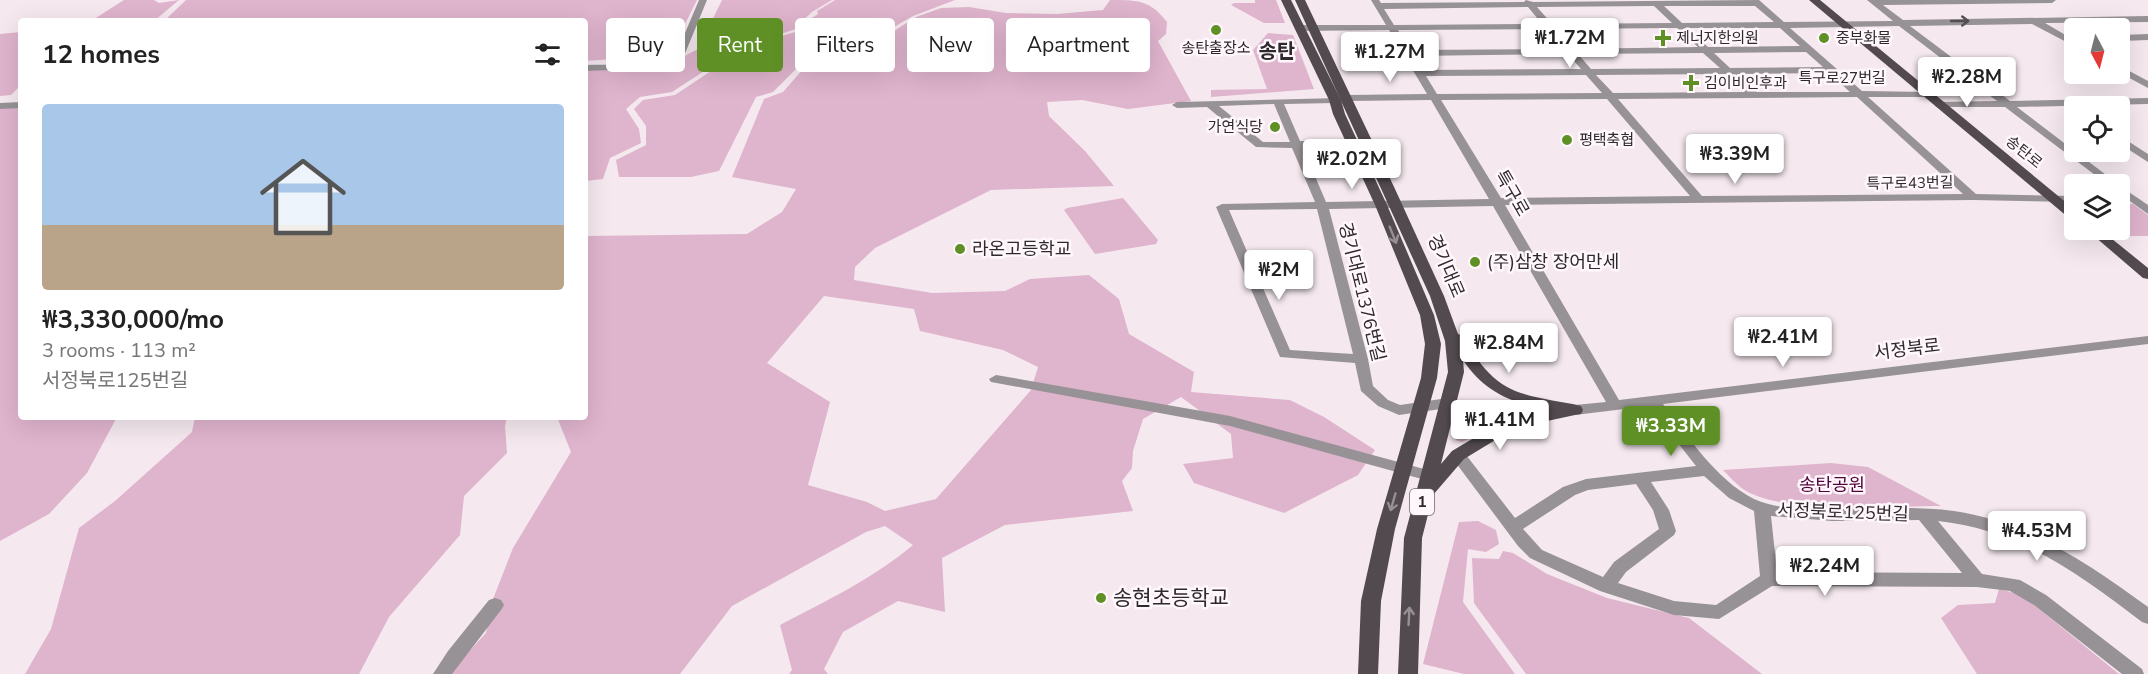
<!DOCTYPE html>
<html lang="en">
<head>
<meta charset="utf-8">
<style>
	:root { --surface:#fff; --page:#f6f6f6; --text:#222; --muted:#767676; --accent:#5f9026 }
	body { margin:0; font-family:"Nunito Sans","Noto Sans KR",sans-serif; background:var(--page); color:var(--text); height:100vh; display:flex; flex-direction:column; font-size:22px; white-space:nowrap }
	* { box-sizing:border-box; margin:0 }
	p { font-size:20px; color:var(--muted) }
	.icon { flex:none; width:33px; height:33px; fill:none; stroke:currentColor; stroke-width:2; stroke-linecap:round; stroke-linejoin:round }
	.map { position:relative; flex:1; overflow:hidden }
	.details { position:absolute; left:18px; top:18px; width:570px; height:402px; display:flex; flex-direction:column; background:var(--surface); border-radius:6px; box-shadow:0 6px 24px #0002 }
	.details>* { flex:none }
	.banner { position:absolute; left:606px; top:18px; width:570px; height:54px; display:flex; gap:12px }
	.needle { width:39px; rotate:173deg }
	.buttons { position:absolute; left:2064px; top:18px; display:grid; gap:12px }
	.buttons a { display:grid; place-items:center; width:66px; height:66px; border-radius:6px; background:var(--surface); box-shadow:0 6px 24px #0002; font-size:30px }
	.price { position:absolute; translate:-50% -51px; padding:0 14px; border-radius:6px; background:#fff; color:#222; font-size:20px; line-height:39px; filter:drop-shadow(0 2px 3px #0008) }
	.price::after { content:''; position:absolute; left:50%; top:36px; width:18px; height:14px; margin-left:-9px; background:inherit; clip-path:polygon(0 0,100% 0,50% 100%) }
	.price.on { background:var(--accent); color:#fff }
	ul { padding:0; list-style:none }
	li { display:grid; align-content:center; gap:12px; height:318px; padding:0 24px }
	li span { display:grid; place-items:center; height:186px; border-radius:6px; color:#555 }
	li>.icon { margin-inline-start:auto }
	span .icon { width:108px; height:108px; fill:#fffc; stroke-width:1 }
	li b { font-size:26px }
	h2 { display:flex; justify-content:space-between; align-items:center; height:72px; padding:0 24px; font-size:26px }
	.tag { padding:0 21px; border-radius:6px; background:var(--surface); box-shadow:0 6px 24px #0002; font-size:21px; line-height:54px }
	.tag.on { background:var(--accent); color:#fff }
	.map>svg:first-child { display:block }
	.green { fill:#dfb4cd; fill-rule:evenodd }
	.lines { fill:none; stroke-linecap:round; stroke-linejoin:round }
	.minor { fill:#979295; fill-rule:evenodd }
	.major { fill:#524a4f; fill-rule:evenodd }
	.oneway { stroke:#534e51 }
	.oneway2 { stroke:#978f94 }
	.poi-dot { fill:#5f9026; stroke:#fff7fb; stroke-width:2 }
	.labels { text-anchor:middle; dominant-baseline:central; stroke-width:5; stroke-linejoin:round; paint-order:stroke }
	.far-poi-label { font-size:15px; fill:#2e292c; stroke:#fff7fb; text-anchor:start }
	.far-street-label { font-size:15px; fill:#2e292c; stroke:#fff7fb }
	.shield { fill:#fff7fb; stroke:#6d676a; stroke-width:1.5 }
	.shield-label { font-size:16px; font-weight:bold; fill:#2e292c }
	.street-label { font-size:18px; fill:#2e292c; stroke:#fff7fb }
	.poi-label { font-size:18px; fill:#2e292c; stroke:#fff7fb; text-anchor:start }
	.park-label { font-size:18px; fill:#51033c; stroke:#fff7fb }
	.far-district-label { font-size:20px; font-weight:bold; fill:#2e292c; stroke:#fff7fb }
	.near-poi-label { font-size:21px; fill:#2e292c; stroke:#fff7fb; text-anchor:start }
</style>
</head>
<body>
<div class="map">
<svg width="2148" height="674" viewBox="0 0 2148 674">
	<rect width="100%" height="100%" fill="#f5e9ef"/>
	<g class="green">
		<path d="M124,0H154L159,3L179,0L154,21H91Z"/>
		<path d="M186,0H697L677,40L669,51L642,57L585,61V21H164Z"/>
		<path d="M722,0H832L812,12L799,24V28L750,44L727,61L712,66L672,92L640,97L626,109L639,129L641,143L610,158L603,179L585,181V69L671,63L698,49Z"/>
		<path d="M835,0H955L913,16L845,55L800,65L773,92L756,97L719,171L691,177H619L616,160L646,145V126L634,109L643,100L675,95L714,69L733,62L758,43L809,28L805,22L818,14L817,11Z"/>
		<path d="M1110,0C1138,0 1150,0 1167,22L1166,34L1158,41L1191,101L1128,109L1082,100L1047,102L1049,116L1085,151L1114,186L991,190L875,248L855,267L854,280L932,293L1005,291L1030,279L1089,275L1119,299L1129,334L1194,372L1191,392L1290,400L1324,417L1375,450L1358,475L1284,513L1194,483L1183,464L1233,458L1231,434L1181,397L1143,419L1133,451L1132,468L1122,481L1133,511L1005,525L942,558L945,612L898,601L843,632L824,669L828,674H789L792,670L780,625C826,601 874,578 913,545L885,526L866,532L732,606L680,674H448L486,633L493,599L513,548L571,452L557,417H585V236L747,234L782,212L796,189L732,177L764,99L783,92L804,68L858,54L916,17L941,8L969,7L1006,13L1057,14L1103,10ZM824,296L914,309L920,331L1003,350L1038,367L1031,390L936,499L885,511L867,502L808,485L830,402L767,363Z"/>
		<path d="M1255,0H1276L1285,23H1264L1231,5L1234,3H1255Z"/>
		<path d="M21,32V85L11,95L0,96V34Z"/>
		<path d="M1268,33L1293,35L1314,89L1211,97V90L1267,89L1253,50Z"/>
		<path d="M21,104V417H117L87,473L49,514L0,541V106Z"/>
		<path d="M1123,198L1158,240L1156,244L1095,254L1064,210L1067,208Z"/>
		<path d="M2120,203L2133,204L2148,215V236H2115L2108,230H2120Z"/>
		<path d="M1466,412L1474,413L1491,428L1462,442L1456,440Z"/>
		<path d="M195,417H507L505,426L507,453L464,496L460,535L389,617L359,674H25L51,629L79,528L115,501L192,432Z"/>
		<path d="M1831,463L1868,467L1941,506C1892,506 1782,515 1743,489C1736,484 1729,476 1723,470Z"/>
		<path d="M1478,521L1496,530L1499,544L1486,552L1468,549L1463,602L1515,674H1464L1423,664L1459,522Z"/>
		<path d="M1503,551L1513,553L1547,574L1607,598L1689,618L1762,674H1526L1474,603L1472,558L1499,559Z"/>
		<path d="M1999,589L2022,595L2119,674H1977L1941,618L1958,605L1995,603Z"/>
	</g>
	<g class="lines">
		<g class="minor">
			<path d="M699,0H707L684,56C656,73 617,69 585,71V65C615,64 651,68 677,52Z"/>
			<path d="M1371,0H1379L1381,3L1524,2L1526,0L1533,2L1759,0L1784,22L1893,21L1867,0H2056L2052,3L1883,5L1903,20L2148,16V22L2045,23L2074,40V46L2032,24L1910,26L2010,101L2148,98V104L2017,107L2118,184H2107L2005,107H1936L1935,105L1940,102L1997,101L1899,26L1790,28L1862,91L1929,92V96L1926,97H1868L1976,194L2074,196V202L1973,200L1505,205L1619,400L2148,336V344L1663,404C1689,437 1715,479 1754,499C1773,508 1796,508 1817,509C1862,510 1909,505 1954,511C2028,522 2089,564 2148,607V624L2142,622C2081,575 2018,529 1938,521L1982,574L2020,580L2046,595L2142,669L2144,674H2122L2034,605L2010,591L1977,587L1772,586L1719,619L1674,615L1600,591L1530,558L1518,546L1450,455L1453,451H1463L1515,518L1563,487L1586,479L1696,466L1649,406L1575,415H1483L1448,408L1399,415L1378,406L1361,391L1355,363L1280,357L1216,207L1222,204L1315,202L1292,148L1256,147L1207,107L1177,108L1172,105L1177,102L1339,98V102L1335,103L1284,104L1300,141H1354L1359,144L1354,147L1303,148L1326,202L1489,199L1431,100L1346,101L1341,98L1346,95L1427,94L1389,30L1301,31L1297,28L1301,25H1386ZM1654,6L1672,23L1552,24L1537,7ZM1664,6H1755L1774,22L1682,23ZM1528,7L1542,24L1394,25L1384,9ZM1677,28L1698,47L1573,49L1556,29ZM1687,28H1780L1800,46L1708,47ZM1547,29L1564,49L1410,50L1398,30ZM1806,52L1823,67L1730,68L1714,53ZM1703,53L1720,68L1591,69L1578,54ZM1568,54L1581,69L1422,70L1413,56ZM1829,73L1850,92H1757L1737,74ZM1726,74L1745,92L1613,93L1596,75ZM1586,75L1602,93L1437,94L1426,76ZM1857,97L1963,194L1702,196L1618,99ZM1607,99L1690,196L1501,198L1441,100ZM1274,104L1290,142H1263L1219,106ZM1493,206L1606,402L1575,405H1483L1448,398L1400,405L1388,400L1373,386L1368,359L1329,209ZM1317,209L1353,354L1290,350L1229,210ZM1704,476L1729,498L1754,511L1760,576L1716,605L1674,601L1618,583L1626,572L1674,535L1676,531L1669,510L1651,482ZM1636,484L1653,510L1659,529L1614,562L1603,577L1542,550L1523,529L1575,495L1588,490ZM1771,516L1832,521L1919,520L1962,573L1777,572Z"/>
			<path d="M2148,34V40L2120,41V35Z"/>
			<path d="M2120,66L2148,81V88L2120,73Z"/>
			<path d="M21,102V108L0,109V103Z"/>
			<path d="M2120,136L2148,154V162L2120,144Z"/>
			<path d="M2120,186L2148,205V214L2120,194Z"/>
			<path d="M996,375L1230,416L1435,472L1437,476L1435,480L1429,481L1230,426L991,382L989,379Z"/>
			<path d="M495,598L501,600L504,605L501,610L452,674H433L448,651L489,600Z"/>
		</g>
		<g class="major">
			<path d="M1281,0H1291L1341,100L1345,114L1387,205L1434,315L1441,344L1437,378L1395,529L1381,601L1378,674H1358L1361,601L1377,529L1421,378L1425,344L1420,315L1375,205L1333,114L1329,100Z"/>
			<path d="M1295,0H1305L1395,189L1444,296L1458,334L1461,335C1470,348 1478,362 1489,373C1513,399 1549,398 1581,406L1583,410L1581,414L1575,415L1515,428L1464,459L1433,495L1422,538L1418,674H1398L1404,538L1448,372L1445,341L1430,296ZM1463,360C1484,392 1512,403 1548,410L1504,420L1452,451L1441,464L1464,372Z"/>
			<path d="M1809,0H1820L2074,209V219L2069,218Z"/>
			<path d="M2087,230H2101L2148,268V279L2143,278Z"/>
		</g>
	</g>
	<defs><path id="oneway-shaft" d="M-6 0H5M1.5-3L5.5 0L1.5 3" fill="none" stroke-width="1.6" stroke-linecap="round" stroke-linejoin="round" transform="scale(1.5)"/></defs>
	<use class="oneway" href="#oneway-shaft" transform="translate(1960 21)"/>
	<g class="oneway2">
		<use href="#oneway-shaft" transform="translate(1393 235) rotate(68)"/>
		<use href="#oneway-shaft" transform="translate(1393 502) rotate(106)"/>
		<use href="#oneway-shaft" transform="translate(1409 616) rotate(-87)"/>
	</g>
	<g class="poi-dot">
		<circle cx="1216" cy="30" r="6"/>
		<path d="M1660 29h6v6h6v6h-6v6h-6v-6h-6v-6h6z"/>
		<circle cx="1824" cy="38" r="6"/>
		<path d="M1688 74h6v6h6v6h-6v6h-6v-6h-6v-6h6z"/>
		<circle cx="1275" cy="127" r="6"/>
		<circle cx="1567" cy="140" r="6"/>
		<circle cx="960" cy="249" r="6"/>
		<circle cx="1475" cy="262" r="6"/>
		<circle cx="1101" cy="598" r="6"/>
	</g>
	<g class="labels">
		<g class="far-poi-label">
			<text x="1676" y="38">제너지한의원</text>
			<text x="1836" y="38">중부화물</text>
			<text x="1216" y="48" text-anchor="middle">송탄출장소</text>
			<text x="1704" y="83">김이비인후과</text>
			<text x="1263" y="127" text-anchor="end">가연식당</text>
			<text x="1579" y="140">평택축협</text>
		</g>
		<g class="far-street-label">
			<text x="1842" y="78">특구로27번길</text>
			<text transform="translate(2024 152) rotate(39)">송탄로</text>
			<text transform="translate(1910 183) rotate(-1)">특구로43번길</text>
		</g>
		<rect class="shield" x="1410" y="489" width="24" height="26" rx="4.5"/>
		<g class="shield-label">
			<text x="1422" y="502">1</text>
		</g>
		<g class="street-label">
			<text transform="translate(1512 193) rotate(60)">특구로</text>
			<text transform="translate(1446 266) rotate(67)">경기대로</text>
			<text transform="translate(1362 292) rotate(76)">경기대로1376번길</text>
			<text transform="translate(1907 349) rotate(-7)">서정북로</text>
			<text transform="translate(1843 512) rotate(2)">서정북로125번길</text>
		</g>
		<g class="poi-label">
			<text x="972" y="249">라온고등학교</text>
			<text x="1487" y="262">(주)삼창 장어만세</text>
		</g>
		<g class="park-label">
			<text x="1832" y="485">송탄공원</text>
		</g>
		<g class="far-district-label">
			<text x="1277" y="51">송탄</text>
		</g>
		<g class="near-poi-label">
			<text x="1113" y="598">송현초등학교</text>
		</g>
	</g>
</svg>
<div class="buttons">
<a><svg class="needle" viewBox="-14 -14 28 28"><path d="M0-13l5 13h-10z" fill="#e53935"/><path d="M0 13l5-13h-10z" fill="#767676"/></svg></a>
<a><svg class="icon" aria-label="locate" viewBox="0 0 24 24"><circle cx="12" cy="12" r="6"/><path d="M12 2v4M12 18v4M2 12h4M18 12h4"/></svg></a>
<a><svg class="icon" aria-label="layers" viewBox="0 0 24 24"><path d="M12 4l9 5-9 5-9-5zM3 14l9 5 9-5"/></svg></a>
</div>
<b class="price" style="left:1570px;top:69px">₩1.72M</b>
<b class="price" style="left:1390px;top:83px">₩1.27M</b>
<b class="price" style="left:1967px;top:108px">₩2.28M</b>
<b class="price" style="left:1735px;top:185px">₩3.39M</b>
<b class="price" style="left:1352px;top:190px">₩2.02M</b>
<b class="price" style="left:1279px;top:301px">₩2M</b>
<b class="price" style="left:1783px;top:368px">₩2.41M</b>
<b class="price" style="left:1509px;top:374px">₩2.84M</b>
<b class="price" style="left:1500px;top:451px">₩1.41M</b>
<b class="price on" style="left:1671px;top:457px">₩3.33M</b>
<b class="price" style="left:2037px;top:562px">₩4.53M</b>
<b class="price" style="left:1825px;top:597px">₩2.24M</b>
<div class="banner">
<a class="tag">Buy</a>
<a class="tag on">Rent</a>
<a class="tag">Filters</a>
<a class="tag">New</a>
<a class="tag">Apartment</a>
</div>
<section class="details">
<h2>12 homes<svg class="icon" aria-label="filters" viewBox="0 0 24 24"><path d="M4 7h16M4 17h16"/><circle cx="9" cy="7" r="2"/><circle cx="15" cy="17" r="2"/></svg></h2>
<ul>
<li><span style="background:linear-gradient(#a9c7e8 65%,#b9a48a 0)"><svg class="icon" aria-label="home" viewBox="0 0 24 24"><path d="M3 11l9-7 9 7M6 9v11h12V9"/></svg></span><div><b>₩3,330,000/mo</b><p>3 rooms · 113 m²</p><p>서정북로125번길</p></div></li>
</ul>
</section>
</div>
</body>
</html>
